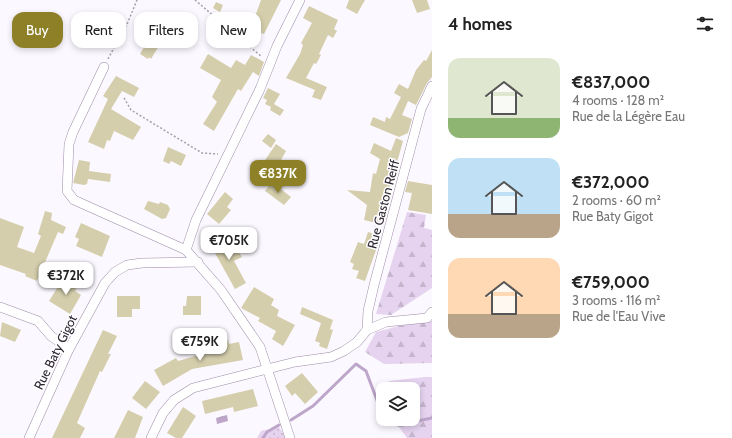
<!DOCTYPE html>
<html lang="en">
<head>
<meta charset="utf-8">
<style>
	:root { --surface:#fff; --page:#f2f2f2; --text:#222; --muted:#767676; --accent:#8e8027 }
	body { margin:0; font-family:Cabin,sans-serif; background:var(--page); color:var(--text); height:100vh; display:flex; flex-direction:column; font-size:15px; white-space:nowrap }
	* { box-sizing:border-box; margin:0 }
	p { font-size:13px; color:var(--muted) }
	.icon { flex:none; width:22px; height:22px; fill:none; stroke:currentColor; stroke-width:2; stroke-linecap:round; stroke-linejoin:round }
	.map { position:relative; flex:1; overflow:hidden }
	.side { display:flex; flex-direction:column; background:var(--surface); width:300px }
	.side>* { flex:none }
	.guide { position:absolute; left:12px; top:12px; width:360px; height:36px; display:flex; gap:8px }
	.tools { position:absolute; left:376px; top:382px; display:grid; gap:8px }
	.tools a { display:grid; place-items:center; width:44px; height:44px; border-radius:8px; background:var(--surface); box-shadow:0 2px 6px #0003; font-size:20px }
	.price { position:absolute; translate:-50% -34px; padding:0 9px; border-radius:8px; background:#fff; color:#222; font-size:13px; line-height:26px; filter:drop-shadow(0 1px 2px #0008) }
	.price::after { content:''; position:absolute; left:50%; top:24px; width:12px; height:9px; margin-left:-6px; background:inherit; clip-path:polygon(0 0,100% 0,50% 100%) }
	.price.active { background:var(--accent); color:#fff }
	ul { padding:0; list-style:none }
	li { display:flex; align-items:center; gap:12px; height:100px; padding:0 16px }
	li span { display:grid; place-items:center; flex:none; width:112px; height:80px; border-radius:12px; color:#555 }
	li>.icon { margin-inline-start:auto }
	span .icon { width:48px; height:48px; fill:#fffc; stroke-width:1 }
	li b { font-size:17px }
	h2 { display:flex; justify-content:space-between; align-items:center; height:48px; padding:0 16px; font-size:17px }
	.chip { padding:0 14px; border-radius:12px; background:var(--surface); box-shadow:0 2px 6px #0003; font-size:14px; line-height:36px }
	.chip.active { background:var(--accent); color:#fff }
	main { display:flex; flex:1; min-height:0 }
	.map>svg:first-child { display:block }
	.forest { fill:url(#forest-firs) }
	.park { fill:url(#park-dots) }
	.water { fill:url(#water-waves) }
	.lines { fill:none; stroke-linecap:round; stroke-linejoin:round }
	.stream { stroke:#bda6c9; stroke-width:3 }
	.building { fill:#d4ceac }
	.minor-casing { stroke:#9d8ba7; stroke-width:10 }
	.path { stroke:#a6a0a9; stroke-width:1.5; stroke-dasharray:2 2; stroke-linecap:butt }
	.minor { stroke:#fff; stroke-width:9 }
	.labels { text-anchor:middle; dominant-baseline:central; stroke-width:3; stroke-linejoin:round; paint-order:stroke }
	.street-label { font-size:13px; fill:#2f2733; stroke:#fff }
</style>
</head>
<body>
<main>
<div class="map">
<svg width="432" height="438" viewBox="0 0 432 438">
	<defs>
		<pattern id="forest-firs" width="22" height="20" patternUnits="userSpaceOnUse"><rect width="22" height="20" fill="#e5d3ef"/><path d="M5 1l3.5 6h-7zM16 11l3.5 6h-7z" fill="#c5b5cd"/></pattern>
		<pattern id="park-dots" width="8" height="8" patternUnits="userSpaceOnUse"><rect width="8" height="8" fill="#e5d3ef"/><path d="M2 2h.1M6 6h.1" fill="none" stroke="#c5b5cd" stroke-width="1.8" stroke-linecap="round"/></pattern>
		<pattern id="water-waves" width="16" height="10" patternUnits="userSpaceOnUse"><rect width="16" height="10" fill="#bda6c9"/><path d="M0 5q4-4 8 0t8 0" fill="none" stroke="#9a87a4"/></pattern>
	</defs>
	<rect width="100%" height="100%" fill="#fcf8ff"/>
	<g class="forest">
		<path d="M407,212L426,215L424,228L432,230V288L391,315L376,314Z"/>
		<path d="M432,321V363L384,364L365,352L376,332L399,326Z"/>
		<path d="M425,377H432V438H407L393,419H413V389H385L389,381Z"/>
	</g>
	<path class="park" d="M279,427L286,438H257L261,431Z"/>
	<path class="water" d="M227,415L228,421L217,424L216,418Z"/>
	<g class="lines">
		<g class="stream">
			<path d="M391,419L398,425L432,418"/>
			<path d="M291,420L313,406L356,364L366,371L381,411L383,413"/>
			<path d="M263,438L267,432L279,425"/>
		</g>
	</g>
	<g class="building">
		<path d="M261,0H281L264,34L261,33L258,38L250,34L254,29L251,28Z"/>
		<path d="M349,0H365L357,14L346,8Z"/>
		<path d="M412,0H427L430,9L417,13Z"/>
		<path d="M216,2L223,5L220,12L213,8Z"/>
		<path d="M309,6L338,20L334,29L337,31L333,38L328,35L319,54L321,55L316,64L314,63L306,78L327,87L321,100L312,97L315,90L286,78L300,54L303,45L301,43L312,23L303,18Z"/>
		<path d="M150,37L160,44L151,59L149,57L148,59L140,54Z"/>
		<path d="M432,50V77L427,83L416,105L408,101L402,115L412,119L408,133L399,137L370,125L373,117L385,122L386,117L390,119L401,97L394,93L399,84L408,89L416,70L424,60L426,61Z"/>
		<path d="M208,54L231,68L236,60L245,65L251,55L264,62L259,76L253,72L241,91L238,89L214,131L203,124L217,102L212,97L221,80L200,68Z"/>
		<path d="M116,76L139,88L134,97L122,91L111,109L141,127L133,140L114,131L110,141L107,140L104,149L88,142L108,99L103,96Z"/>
		<path d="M268,88L280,94L274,104L284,110L280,116L270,110L271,107L265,104L267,100L263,98Z"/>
		<path d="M268,134L276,140L271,148L262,141Z"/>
		<path d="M396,138L403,141L389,191L386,208H388L384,224L372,222L364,220L367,205L347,190L370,192L373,173L376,174L380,159L370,153L374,143L391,151Z"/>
		<path d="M276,144L286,151L275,171L263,163Z"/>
		<path d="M168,147L186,155L181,166L171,161L169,164L163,161Z"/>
		<path d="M79,160L90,162L89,171L111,174L110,182L88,179L87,184L84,185L73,183Z"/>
		<path d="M408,181L432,185V214L408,210L412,193L405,192Z"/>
		<path d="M272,182L291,197L284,205L265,191Z"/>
		<path d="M225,192L233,199L227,207L231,210L219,224L207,214Z"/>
		<path d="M148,201L159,204L160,202L168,205L170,209L166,218L162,219L144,209Z"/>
		<path d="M45,211L52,213L51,220L66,227L63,234L58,232L37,281L25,276L26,274L0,265V218L24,227L17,247L34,253L41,236L38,234Z"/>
		<path d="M81,223L110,236L102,257L76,246L79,239L75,237Z"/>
		<path d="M368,232L381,236L365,281L356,278L359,271L352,269L354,264L350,262L358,242L364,244Z"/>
		<path d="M222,238L223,240L226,238L232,250L236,248L242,257L234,261L246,283L235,289L210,244Z"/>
		<path d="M67,278L78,285L75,291L81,295L70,314L49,301L61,282L64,284Z"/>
		<path d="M254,287L274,299L271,305L279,310L277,316L295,325L283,346L272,339L276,331L258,321L260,318L241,308Z"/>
		<path d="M117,296H140V309H132V317H117Z"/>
		<path d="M187,296H201V315H183V306H186Z"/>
		<path d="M302,307L333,320L330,329L333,330L327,349L319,346L320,343L315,341L321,323L300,314Z"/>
		<path d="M2,322L21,330L15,342L0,336Z"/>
		<path d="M103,330L117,336L108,354H111L102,372L100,371L77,423L85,428L80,438H52Z"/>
		<path d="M228,340L229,344L239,342L243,360L192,369L163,386L154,370L176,358L178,361L220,349L219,342Z"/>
		<path d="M302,373L318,392L305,404L295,393L292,396L285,386Z"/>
		<path d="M145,381L160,392L146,409L132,398Z"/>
		<path d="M253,389L258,406L234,412L233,407L205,414L202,401Z"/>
		<path d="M183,407L196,416L182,438H176L167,433Z"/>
		<path d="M128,410L143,417L135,438H114Z"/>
	</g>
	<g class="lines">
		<g class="minor-casing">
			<g id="minor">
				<path d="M104,67L73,132L69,144L67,191L74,200L186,250L221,290L260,347L290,438"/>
				<path d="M186,250L196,220L260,89L277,46L300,0"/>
				<path d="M0,307L38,321L51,336L69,349"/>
				<path d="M367,330L368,311L374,285L421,109L432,86"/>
				<path d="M29,438L69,349L105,283L115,272L127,265L142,263L198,262"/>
				<path d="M151,438L163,413L174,400L193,388L295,362L331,357L344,351L357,342L367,330L386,322L427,318L432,312"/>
			</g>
		</g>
		<g class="path">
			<path d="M195,0L262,57"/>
			<path d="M108,59L128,22L137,0"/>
			<path d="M124,98L131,110L202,153L218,154"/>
		</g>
		<use href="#minor" class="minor"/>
	</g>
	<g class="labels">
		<g class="street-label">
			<text transform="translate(383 204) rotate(-75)">Rue Gaston Reiff</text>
			<text transform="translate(55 352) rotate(-64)">Rue Baty Gigot</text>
		</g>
	</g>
</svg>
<div class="tools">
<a><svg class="icon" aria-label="layers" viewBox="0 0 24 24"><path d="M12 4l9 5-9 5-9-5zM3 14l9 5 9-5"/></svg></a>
</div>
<b class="price active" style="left:278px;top:194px">€837K</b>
<b class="price" style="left:229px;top:261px">€705K</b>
<b class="price" style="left:66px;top:296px">€372K</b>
<b class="price" style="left:200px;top:362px">€759K</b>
<div class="guide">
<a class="chip active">Buy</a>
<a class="chip">Rent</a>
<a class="chip">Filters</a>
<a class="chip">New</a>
</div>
</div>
<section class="side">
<h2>4 homes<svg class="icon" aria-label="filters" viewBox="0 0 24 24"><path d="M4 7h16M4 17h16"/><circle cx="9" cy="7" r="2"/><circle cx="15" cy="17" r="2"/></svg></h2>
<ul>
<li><span style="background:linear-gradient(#dfe7d0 75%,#8fb573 0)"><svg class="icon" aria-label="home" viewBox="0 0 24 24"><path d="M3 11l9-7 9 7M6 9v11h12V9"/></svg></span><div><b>€837,000</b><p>4 rooms · 128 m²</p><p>Rue de la Légère Eau</p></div></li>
<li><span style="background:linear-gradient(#bfe0f5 70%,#b9a48a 0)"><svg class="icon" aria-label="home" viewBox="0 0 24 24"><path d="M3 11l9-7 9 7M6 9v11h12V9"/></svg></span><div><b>€372,000</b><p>2 rooms · 60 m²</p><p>Rue Baty Gigot</p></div></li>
<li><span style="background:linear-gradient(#ffd9b3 70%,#b9a48a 0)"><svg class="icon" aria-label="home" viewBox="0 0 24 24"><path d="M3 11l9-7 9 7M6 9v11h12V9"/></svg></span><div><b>€759,000</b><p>3 rooms · 116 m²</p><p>Rue de l'Eau Vive</p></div></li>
</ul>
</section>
</main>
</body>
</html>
